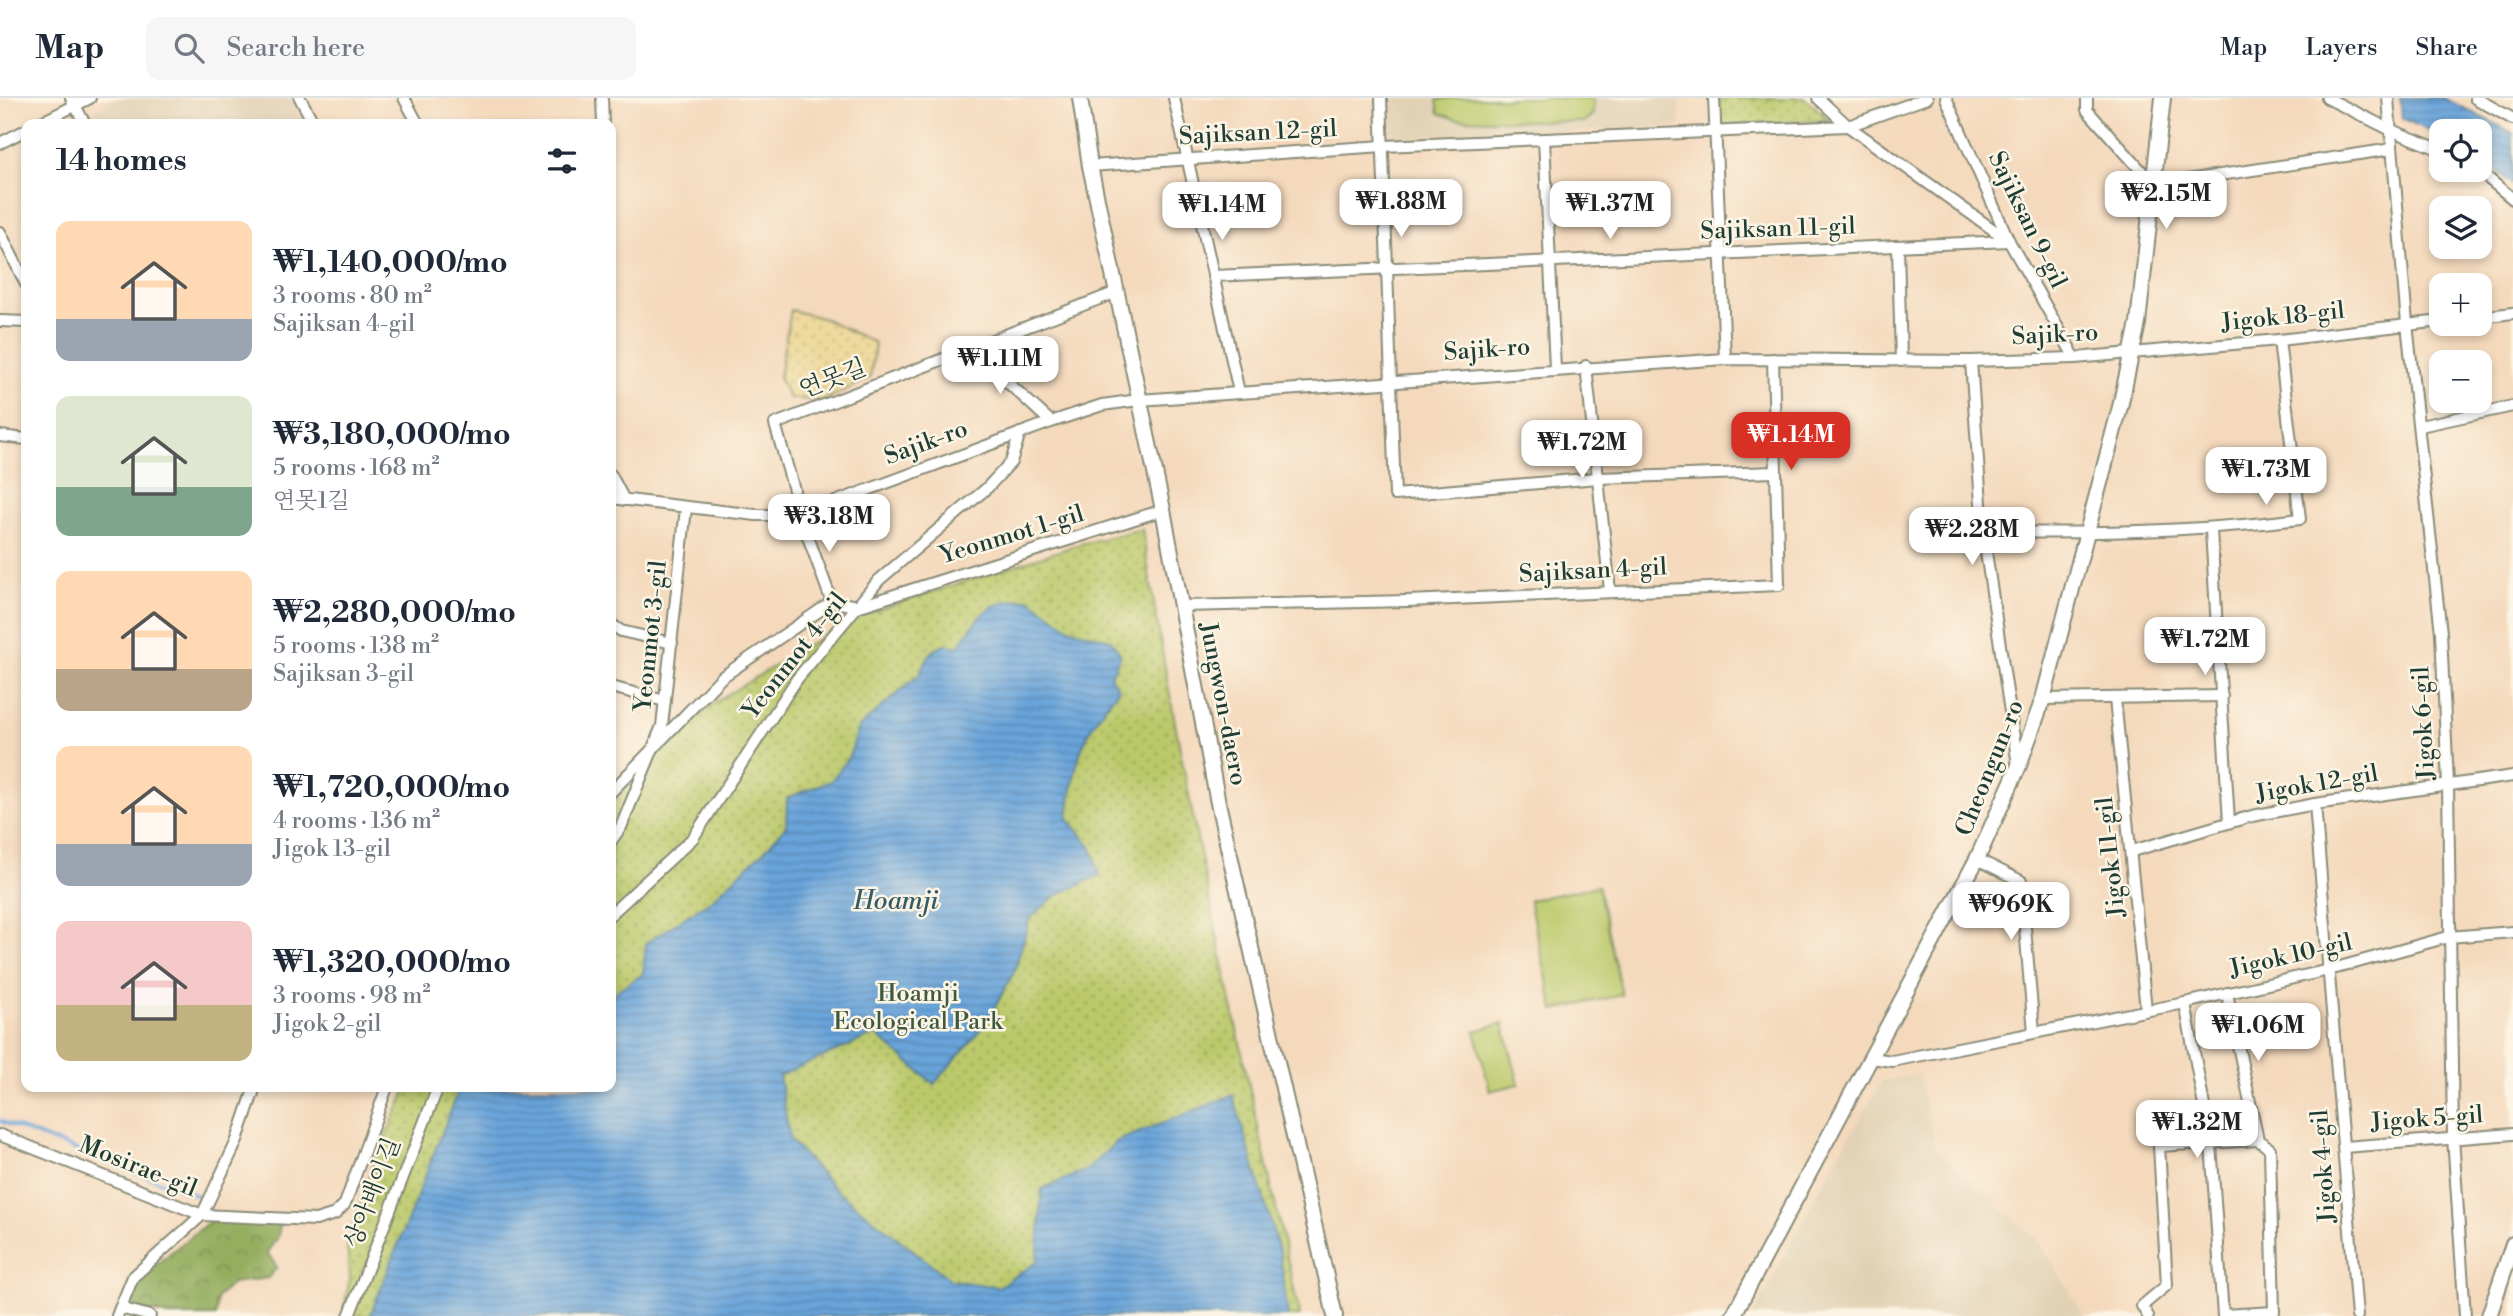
<!DOCTYPE html>
<html lang="en">
<head>
<meta charset="utf-8">
<style>
	:root { --surface:#fff; --page:#f6f6f7; --text:#1f2937; --muted:#747a83; --line:#e0e1e3; --accent:#d93025 }
	body { margin:0; font-family:"Libre Bodoni","Noto Serif KR",serif; background:var(--page); color:var(--text); height:100vh; display:flex; flex-direction:column; font-size:26px; white-space:nowrap }
	* { box-sizing:border-box; margin:0 }
	p { font-size:23px; color:var(--muted) }
	.icon { flex:none; width:38px; height:38px; fill:none; stroke:currentColor; stroke-width:2; stroke-linecap:round; stroke-linejoin:round }
	.map { position:relative; flex:1; overflow:hidden }
	.drawer { position:absolute; left:21px; top:21px; width:595px; height:973px; display:flex; flex-direction:column; background:var(--surface); border-radius:14px; box-shadow:0 4px 10px #0003 }
	.drawer>* { flex:none }
	.fabs { position:absolute; left:2429px; top:21px; display:grid; gap:14px }
	.fabs a { display:grid; place-items:center; width:63px; height:63px; border-radius:14px; background:var(--surface); box-shadow:0 4px 10px #0003; font-size:35px }
	.price { position:absolute; translate:-50% -60px; padding:0 16px; border-radius:14px; background:#fff; color:#222; font-size:23px; line-height:46px; filter:drop-shadow(0 2px 4px #0008) }
	.price::after { content:''; position:absolute; left:50%; top:42px; width:21px; height:16px; margin-left:-10px; background:inherit; clip-path:polygon(0 0,100% 0,50% 100%) }
	.price.active { background:var(--accent); color:#fff }
	ul { padding:0; list-style:none }
	li { display:flex; align-items:center; gap:21px; height:175px; padding:0 35px }
	li span { display:grid; place-items:center; flex:none; width:196px; height:140px; border-radius:14px; color:#555 }
	li>.icon { margin-inline-start:auto }
	span .icon { width:84px; height:84px; fill:#fffc; stroke-width:1 }
	li b { font-size:30px }
	h2 { display:flex; justify-content:space-between; align-items:center; height:84px; padding:0 35px; font-size:30px }
	header { display:flex; align-items:center; gap:42px; box-sizing:border-box; height:98px; padding:0 35px; background:var(--surface); border-bottom:2px solid var(--line) }
	header strong { font-size:33px }
	nav { display:flex; gap:38px; margin-inline-start:auto; font-size:24px }
	.search { width:490px; height:63px; background:var(--page); display:flex; align-items:center; gap:18px; box-sizing:border-box; padding:0 24px; border-radius:14px; color:var(--muted); font-size:26px }
	.map>svg:first-child { display:block }
	.built { fill:#e2d2b5 }
	.forest { fill:url(#forest-crowns); stroke:#5a754a; stroke-width:2 }
	.sand { fill:url(#sand-dots); stroke:#868c69; stroke-width:2 }
	.park { fill:url(#park-dots); stroke:#6d8350; stroke-width:2 }
	.pitch { fill:#bbc96b; stroke:#6d8350; stroke-width:2 }
	.water { fill:url(#water-rules); stroke:#447087; stroke-width:2 }
	.lines { fill:none; stroke-linecap:round; stroke-linejoin:round }
	.stream { stroke:#69a4da; stroke-width:3.5 }
	.street-casing { stroke:#8a8b78; stroke-width:14 }
	.secondary-casing { stroke:#8a8b78; stroke-width:18 }
	.street { stroke:#fff; stroke-width:10 }
	.secondary { stroke:#fff; stroke-width:14 }
	.labels { text-anchor:middle; dominant-baseline:central; stroke-width:5; stroke-linejoin:round; paint-order:stroke }
	.street-label { font-size:24px; fill:#1f3d34; stroke:#fcf5e5 }
	.park-label { font-size:24px; fill:#3e593f; stroke:#fcf5e5 }
	.water-label { font-size:26px; font-style:italic; fill:#355c66; stroke:#fcf5e5 }
</style>
</head>
<body>
<header>
<strong>Map</strong>
<div class="search"><svg class="icon" aria-label="search" viewBox="0 0 24 24"><circle cx="10" cy="10" r="6"/><path d="M15 15l6 6"/></svg>Search here</div>
<nav><a>Map</a><a>Layers</a><a>Share</a></nav>
</header>
<div class="map">
<svg width="2513" height="1218" viewBox="0 0 2513 1218">
	<defs>
		<pattern id="forest-crowns" width="20" height="18" patternUnits="userSpaceOnUse" patternTransform="scale(1.75)"><rect width="20" height="18" fill="#94ad5f"/><path d="M2 6a3 3 0 1 1 6 0M12 15a3 3 0 1 1 6 0" fill="none" stroke="#788e4f"/></pattern>
		<pattern id="sand-dots" width="8" height="8" patternUnits="userSpaceOnUse" patternTransform="scale(1.75)"><rect width="8" height="8" fill="#eeda9e"/><path d="M2 2h.1M6 6h.1" fill="none" stroke="#ccbc89" stroke-width="1.8" stroke-linecap="round"/></pattern>
		<pattern id="park-dots" width="8" height="8" patternUnits="userSpaceOnUse" patternTransform="scale(1.75)"><rect width="8" height="8" fill="#bbc96b"/><path d="M2 2h.1M6 6h.1" fill="none" stroke="#97a459" stroke-width="1.8" stroke-linecap="round"/></pattern>
		<pattern id="water-rules" width="6" height="5" patternUnits="userSpaceOnUse" patternTransform="scale(1.75)"><rect width="6" height="5" fill="#69a4da"/><path d="M0 2.5h6" fill="none" stroke="#5687b2"/></pattern>
	</defs>
	<rect width="100%" height="100%" fill="#fcf5e5"/>
	<filter id="ink" filterUnits="userSpaceOnUse"><feTurbulence type="fractalNoise" baseFrequency=".0143" numOctaves="2"/><feDisplacementMap in="SourceGraphic" scale="14" xChannelSelector="R" yChannelSelector="G"/><feConvolveMatrix kernelMatrix="1 2 1 2 8 2 1 2 1" color-interpolation-filters="sRGB"/></filter>
	<filter id="wash" filterUnits="userSpaceOnUse"><feTurbulence type="fractalNoise" baseFrequency=".00686" numOctaves="4" result="noise"/><feDisplacementMap in="SourceGraphic" scale="28" xChannelSelector="R" yChannelSelector="G"/><feGaussianBlur stdDeviation="1.57" result="paint"/><feColorMatrix in="noise" values="0 0 0 0 0 0 0 0 0 0 0 0 0 0 0 0 0 1.4 0 .05"/><feComposite in="paint" operator="in"/></filter>
	<g filter="url(#wash)">
		<rect width="100%" height="100%" fill="#f4d9bc"/>
		<g class="built">
			<path d="M117,0H292L306,26H100L93,13Z"/>
			<path d="M1390,0H1680V28L1400,41L1390,32Z"/>
			<path d="M1918,976L1936,1051L2040,1145L2085,1218H1753L1829,1073L1882,983Z"/>
		</g>
		<path class="forest" d="M211,1122L280,1125L278,1139L267,1154L277,1169L268,1180L232,1185L217,1200L216,1218H168L133,1209L130,1203L137,1182Z"/>
		<path class="sand" d="M791,212L825,221L875,245L870,280L823,303L789,300L779,279Z"/>
		<g class="park">
			<path d="M1720,0H1805L1830,22L1720,28Z"/>
			<path d="M1142,431C1183,696 1242,957 1300,1218H352L344,1210L350,1180L347,1149L371,1070L408,989H611V706L642,671L712,606L853,520L1080,446Z"/>
		</g>
		<g class="pitch">
			<path d="M1452,0H1594L1593,16L1584,24L1456,21L1439,15L1437,2Z"/>
			<path d="M1598,788L1622,897L1554,912L1529,802Z"/>
			<path d="M1503,925L1519,986L1490,993L1475,933Z"/>
		</g>
		<g class="water">
			<path d="M2400,0H2444L2513,35V87L2480,58V33H2441V39L2402,20Z"/>
			<path d="M1029,501L1071,531L1111,542L1121,557L1110,579L1119,591C1080,638 1075,662 1068,721L1091,748L1100,777L1055,798L1030,820L1014,874L986,926L934,986L875,936L779,978L790,1042L836,1092L951,1182L998,1189L1037,1164L1042,1091L1087,1072L1117,1043L1233,997L1280,1156L1288,1218H370L460,989H611V901L618,892L643,876L646,845L710,803L765,752L786,728L787,700L831,683L849,659L859,629L920,576L931,554L946,546L958,549C982,515 985,503 1029,501Z"/>
		</g>
		<g class="lines">
			<path class="stream" d="M0,1023L198,1098"/>
		</g>
	</g>
	<g filter="url(#ink)">
		<g class="lines">
			<g class="street-casing">
				<g id="street">
					<path d="M71,0L85,26"/>
					<path d="M300,0L314,26"/>
					<path d="M404,0L418,26"/>
					<path d="M602,0L603,26"/>
					<path d="M1174,0L1239,294"/>
					<path d="M1381,0L1395,397L1598,380L1775,374"/>
					<path d="M1714,0L1725,261"/>
					<path d="M1818,0L1848,28L2009,143"/>
					<path d="M1946,0L2009,143L2075,260"/>
					<path d="M2087,0V12L2154,87L2392,51"/>
					<path d="M2327,0L2391,32L2441,52"/>
					<path d="M2388,0L2407,226L2441,535L2448,686L2453,1039L2465,1218"/>
					<path d="M2475,0L2513,21"/>
					<path d="M38,26L90,0"/>
					<path d="M1544,41L1555,270"/>
					<path d="M0,45L26,32"/>
					<path d="M1090,68L1383,48L1848,28L1927,0"/>
					<path d="M2478,72L2513,101"/>
					<path d="M0,134L26,186"/>
					<path d="M1898,148L1901,263"/>
					<path d="M1213,178L2009,143"/>
					<path d="M2480,219L2513,215"/>
					<path d="M0,223L26,224"/>
					<path d="M971,251L1051,324"/>
					<path d="M1971,263L1983,434L2018,667"/>
					<path d="M1586,268L1610,493"/>
					<path d="M2420,328L2513,308"/>
					<path d="M0,338L26,341"/>
					<path d="M611,377L624,402"/>
					<path d="M794,392L775,326L1117,194"/>
					<path d="M611,400L756,417H800L1051,324L1102,307L1139,302L1725,261L1971,263L2075,260L2279,242L2441,223"/>
					<path d="M800,417L832,504"/>
					<path d="M2211,432L2229,724"/>
					<path d="M1983,434C2089,436 2194,434 2300,421L2279,242"/>
					<path d="M1182,508L1408,503L1779,487L1773,261"/>
					<path d="M611,526L621,533L672,545"/>
					<path d="M611,589L665,603"/>
					<path d="M2043,601L2222,598"/>
					<path d="M2115,601L2146,912"/>
					<path d="M611,694L722,579L832,504L860,508L1163,412"/>
					<path d="M2315,706L2357,1218"/>
					<path d="M611,743L621,729L662,628L686,410"/>
					<path d="M2132,753L2252,718L2315,706L2513,678"/>
					<path d="M1977,761L2021,783L2034,934"/>
					<path d="M611,816L693,740L797,581L879,482L987,390L1011,364L1020,335"/>
					<path d="M2185,905L2211,1046L2223,1218"/>
					<path d="M1871,960L1892,963L2185,905L2329,872L2448,839L2513,834"/>
					<path d="M0,1037L202,1117L316,1122L335,1116L345,1106L387,989"/>
					<path d="M2344,1049L2513,1036"/>
					<path d="M120,1210L150,1218"/>
					<path d="M2223,1217L2274,1214L2270,1051L2258,1042L2227,895"/>
					<path d="M117,1218L133,1179L202,1117L236,1045L255,989"/>
					<path d="M349,1218L438,989"/>
					<path d="M2148,1218L2142,1208L2167,1187L2159,1048L2258,1042"/>
				</g>
			</g>
			<g class="secondary-casing">
				<g id="secondary">
					<path d="M1080,0L1090,68L1163,412L1218,705L1335,1218"/>
					<path d="M1733,1218L1977,761L2018,670L2043,601L2120,309L2138,225L2163,0"/>
					<path d="M2489,1218L2513,1146"/>
				</g>
			</g>
			<use href="#street" class="street"/>
			<use href="#secondary" class="secondary"/>
		</g>
	</g>
	<g class="labels">
		<g class="street-label">
			<text transform="translate(1258 35) rotate(-3)">Sajiksan 12-gil</text>
			<text transform="translate(2027 122) rotate(64)">Sajiksan 9-gil</text>
			<text transform="translate(1778 131) rotate(-2)">Sajiksan 11-gil</text>
			<text transform="translate(2283 219) rotate(-6)">Jigok 18-gil</text>
			<text transform="translate(2055 237) rotate(-3)">Sajik-ro</text>
			<text transform="translate(1487 252) rotate(-4)">Sajik-ro</text>
			<text transform="translate(833 281) rotate(-21)">연못길</text>
			<text transform="translate(926 345) rotate(-20)">Sajik-ro</text>
			<text transform="translate(1012 437) rotate(-17)">Yeonmot 1-gil</text>
			<text transform="translate(1593 473) rotate(-3)">Sajiksan 4-gil</text>
			<text transform="translate(651 538) rotate(-84)">Yeonmot 3-gil</text>
			<text transform="translate(795 558) rotate(-52)">Yeonmot 4-gil</text>
			<text transform="translate(1223 606) rotate(79)">Jungwon-daero</text>
			<text transform="translate(2424 625) rotate(-93)">Jigok 6-gil</text>
			<text transform="translate(1990 670) rotate(-68)">Cheongun-ro</text>
			<text transform="translate(2317 686) rotate(-10)">Jigok 12-gil</text>
			<text transform="translate(2111 759) rotate(-96)">Jigok 11-gil</text>
			<text transform="translate(2291 858) rotate(-13)">Jigok 10-gil</text>
			<text transform="translate(2427 1021) rotate(-4)">Jigok 5-gil</text>
			<text transform="translate(2324 1068) rotate(-94)">Jigok 4-gil</text>
			<text transform="translate(138 1069) rotate(22)">Mosirae-gil</text>
			<text transform="translate(373 1095) rotate(-69)">상아배이길</text>
		</g>
		<g class="park-label">
			<text x="918" y="896">Hoamji<tspan x="918" dy="28">Ecological Park</tspan></text>
		</g>
		<g class="water-label">
			<text x="896" y="803">Hoamji</text>
		</g>
	</g>
</svg>
<div class="fabs">
<a><svg class="icon" aria-label="locate" viewBox="0 0 24 24"><circle cx="12" cy="12" r="6"/><path d="M12 2v4M12 18v4M2 12h4M18 12h4"/></svg></a>
<a><svg class="icon" aria-label="layers" viewBox="0 0 24 24"><path d="M12 4l9 5-9 5-9-5zM3 14l9 5 9-5"/></svg></a>
<a>+</a>
<a>−</a>
</div>
<b class="price" style="left:2166px;top:133px">₩2.15M</b>
<b class="price" style="left:1401px;top:141px">₩1.88M</b>
<b class="price" style="left:1610px;top:143px">₩1.37M</b>
<b class="price" style="left:1222px;top:144px">₩1.14M</b>
<b class="price" style="left:1000px;top:298px">₩1.11M</b>
<b class="price active" style="left:1791px;top:374px">₩1.14M</b>
<b class="price" style="left:1582px;top:382px">₩1.72M</b>
<b class="price" style="left:2266px;top:409px">₩1.73M</b>
<b class="price" style="left:829px;top:456px">₩3.18M</b>
<b class="price" style="left:1972px;top:469px">₩2.28M</b>
<b class="price" style="left:2205px;top:579px">₩1.72M</b>
<b class="price" style="left:2011px;top:844px">₩969K</b>
<b class="price" style="left:2258px;top:965px">₩1.06M</b>
<b class="price" style="left:2197px;top:1062px">₩1.32M</b>
<section class="drawer">
<h2>14 homes<svg class="icon" aria-label="filters" viewBox="0 0 24 24"><path d="M4 7h16M4 17h16"/><circle cx="9" cy="7" r="2"/><circle cx="15" cy="17" r="2"/></svg></h2>
<ul>
<li><span style="background:linear-gradient(#ffd9b3 70%,#9aa5b1 0)"><svg class="icon" aria-label="home" viewBox="0 0 24 24"><path d="M3 11l9-7 9 7M6 9v11h12V9"/></svg></span><div><b>₩1,140,000/mo</b><p>3 rooms · 80 m²</p><p>Sajiksan 4-gil</p></div></li>
<li><span style="background:linear-gradient(#dfe7d0 65%,#7fa58c 0)"><svg class="icon" aria-label="home" viewBox="0 0 24 24"><path d="M3 11l9-7 9 7M6 9v11h12V9"/></svg></span><div><b>₩3,180,000/mo</b><p>5 rooms · 168 m²</p><p>연못1길</p></div></li>
<li><span style="background:linear-gradient(#ffd9b3 70%,#b9a48a 0)"><svg class="icon" aria-label="home" viewBox="0 0 24 24"><path d="M3 11l9-7 9 7M6 9v11h12V9"/></svg></span><div><b>₩2,280,000/mo</b><p>5 rooms · 138 m²</p><p>Sajiksan 3-gil</p></div></li>
<li><span style="background:linear-gradient(#ffd9b3 70%,#9aa5b1 0)"><svg class="icon" aria-label="home" viewBox="0 0 24 24"><path d="M3 11l9-7 9 7M6 9v11h12V9"/></svg></span><div><b>₩1,720,000/mo</b><p>4 rooms · 136 m²</p><p>Jigok 13-gil</p></div></li>
<li><span style="background:linear-gradient(#f6c9c9 60%,#c2b280 0)"><svg class="icon" aria-label="home" viewBox="0 0 24 24"><path d="M3 11l9-7 9 7M6 9v11h12V9"/></svg></span><div><b>₩1,320,000/mo</b><p>3 rooms · 98 m²</p><p>Jigok 2-gil</p></div></li>
</ul>
</section>
</div>
</body>
</html>
